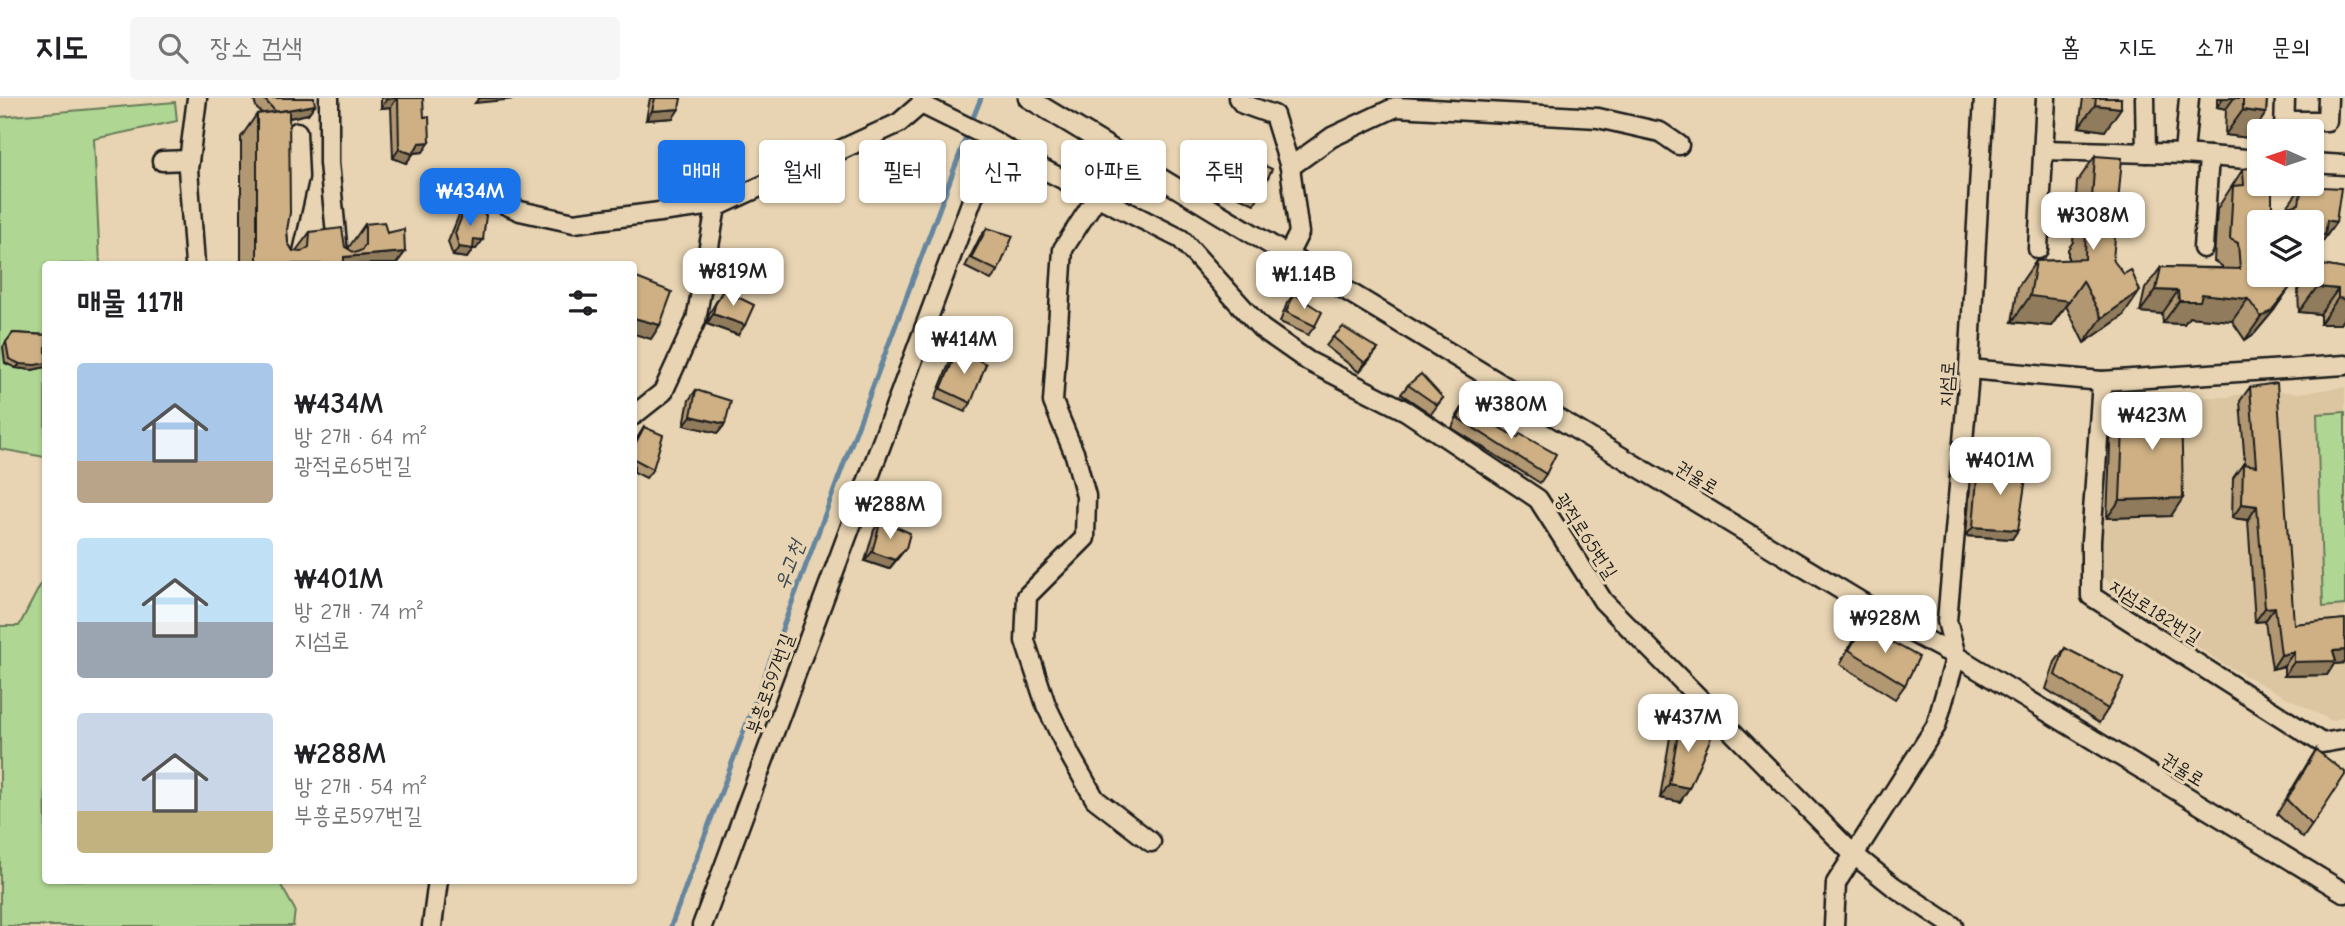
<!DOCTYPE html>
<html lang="ko">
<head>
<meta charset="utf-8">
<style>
	:root { --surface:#fff; --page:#f6f6f6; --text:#202124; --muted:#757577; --line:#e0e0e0; --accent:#1a73e8 }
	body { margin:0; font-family:"Comic Neue","Poor Story",sans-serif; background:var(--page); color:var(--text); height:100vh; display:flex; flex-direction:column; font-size:26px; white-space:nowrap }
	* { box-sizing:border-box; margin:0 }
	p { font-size:23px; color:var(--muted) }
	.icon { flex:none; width:38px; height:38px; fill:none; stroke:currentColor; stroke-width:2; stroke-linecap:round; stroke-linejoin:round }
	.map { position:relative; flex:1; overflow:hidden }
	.sheet { position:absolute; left:42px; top:163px; width:595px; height:623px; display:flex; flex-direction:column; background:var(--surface); border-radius:7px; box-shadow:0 2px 5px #0004 }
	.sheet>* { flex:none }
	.banner { position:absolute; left:658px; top:42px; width:665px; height:63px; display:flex; gap:14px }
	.needle { width:46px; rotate:273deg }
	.buttons { position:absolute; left:2247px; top:21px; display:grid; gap:14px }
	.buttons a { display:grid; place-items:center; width:77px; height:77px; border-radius:7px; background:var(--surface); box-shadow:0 2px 5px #0004; font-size:35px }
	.price { position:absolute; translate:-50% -60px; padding:0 16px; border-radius:14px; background:#fff; color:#222; font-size:23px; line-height:46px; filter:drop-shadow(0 2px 4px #0008) }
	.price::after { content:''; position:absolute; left:50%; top:42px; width:21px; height:16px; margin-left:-10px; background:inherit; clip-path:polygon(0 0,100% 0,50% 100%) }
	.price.current { background:var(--accent); color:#fff }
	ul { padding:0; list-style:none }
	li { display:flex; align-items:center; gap:21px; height:175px; padding:0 35px }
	li span { display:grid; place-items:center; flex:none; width:196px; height:140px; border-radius:7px; color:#555 }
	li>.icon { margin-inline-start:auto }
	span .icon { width:84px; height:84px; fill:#fffc; stroke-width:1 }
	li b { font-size:30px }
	h2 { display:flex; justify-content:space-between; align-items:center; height:84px; padding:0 35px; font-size:30px }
	.tag { padding:0 24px; border-radius:7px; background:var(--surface); box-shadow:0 2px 5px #0004; font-size:24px; line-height:63px }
	.tag.current { background:var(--accent); color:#fff }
	header { display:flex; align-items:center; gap:42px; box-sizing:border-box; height:98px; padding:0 35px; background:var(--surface); border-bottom:2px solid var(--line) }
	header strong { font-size:33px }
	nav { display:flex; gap:38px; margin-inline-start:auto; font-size:24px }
	.search { width:490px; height:63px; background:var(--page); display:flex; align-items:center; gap:18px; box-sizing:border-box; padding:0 24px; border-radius:7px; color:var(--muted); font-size:26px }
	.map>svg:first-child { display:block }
	.built { fill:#dcc6a1 }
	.green { fill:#afd793; stroke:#667a58; stroke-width:2 }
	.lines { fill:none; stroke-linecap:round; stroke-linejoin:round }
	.stream { stroke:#65869e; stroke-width:5 }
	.minor-casing { stroke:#1c1c1c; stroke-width:23 }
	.minor { stroke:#e8d4b2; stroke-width:18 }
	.wall { fill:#b19772; stroke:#1c1c1c; stroke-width:2 }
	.shaded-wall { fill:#907b5c; stroke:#1c1c1c; stroke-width:2 }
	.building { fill:#ceb084; stroke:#1c1c1c; stroke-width:2 }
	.labels { text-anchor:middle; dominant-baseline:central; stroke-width:6; stroke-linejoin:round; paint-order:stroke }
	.street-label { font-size:19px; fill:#1c1c1c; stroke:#e8d4b2 }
	.water-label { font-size:21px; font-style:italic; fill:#3a4852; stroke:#e8d4b2 }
</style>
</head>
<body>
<header>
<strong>지도</strong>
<div class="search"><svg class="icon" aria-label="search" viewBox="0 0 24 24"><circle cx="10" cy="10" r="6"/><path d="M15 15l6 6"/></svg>장소 검색</div>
<nav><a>홈</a><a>지도</a><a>소개</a><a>문의</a></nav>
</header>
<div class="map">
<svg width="2345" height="828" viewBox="0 0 2345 828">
	<rect width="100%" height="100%" fill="#e8d4b2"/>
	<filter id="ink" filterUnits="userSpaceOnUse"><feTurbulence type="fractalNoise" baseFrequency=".0143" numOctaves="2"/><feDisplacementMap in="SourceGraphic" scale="14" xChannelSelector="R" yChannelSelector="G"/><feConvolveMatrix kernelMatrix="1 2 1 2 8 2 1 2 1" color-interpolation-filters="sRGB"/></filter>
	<g filter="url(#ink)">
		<path class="built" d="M2345,289V618L2332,623L2223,566L2121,496L2096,472L2099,413L2110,300L2226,299L2261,292L2299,295Z"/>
		<g class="green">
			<path d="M175,4L177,23L94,41L100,166H46L45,359L0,351V19Z"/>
			<path d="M2345,314V507L2323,509L2317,316Z"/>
			<path d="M45,478L46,782H278L295,812L293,828H0V528H19Z"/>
		</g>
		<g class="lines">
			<g class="stream">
				<path d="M971,25L981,0"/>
				<path d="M671,828L968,34"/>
			</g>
			<g class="minor-casing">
				<g id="minor">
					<path d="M329,0V65L339,166"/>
					<path d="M1028,0L1911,534L1956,558L2345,795"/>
					<path d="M1238,0L1243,6L1274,17L1290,69L1299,135L1288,157"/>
					<path d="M2145,0L2146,55"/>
					<path d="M921,6L982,36L1027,63L1181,141L1261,230L1308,263L1406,313L1538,401L1603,503L1853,756L1893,788L1953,828"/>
					<path d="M2286,23H2327L2328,0"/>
					<path d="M2284,33L2285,0"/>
					<path d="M2044,52L2184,56L2259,62"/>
					<path d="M2184,56L2189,0"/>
					<path d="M162,63L189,62"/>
					<path d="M2312,65L2345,67"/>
					<path d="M1290,69L1332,39L1396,9L1598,20L1660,34L1679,47"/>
					<path d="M477,94L520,113L574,125L722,106"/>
					<path d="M1098,97L1063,151L1053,304L1075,357L1086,398L1085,440L1027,498L1025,543L1046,607L1071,659L1095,701L1151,744"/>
					<path d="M2203,150L2209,58"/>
					<path d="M2038,151L2046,0"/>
					<path d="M195,166L188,71L197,0"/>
					<path d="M283,166L282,154L299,79L297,34"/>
					<path d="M1969,271L2102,283L2345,267"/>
					<path d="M2102,283L2091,443V498L2322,645L2345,641"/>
					<path d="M634,317L663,294L696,222L716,109L899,25L921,6L922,0"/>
					<path d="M432,828L438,782"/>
					<path d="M702,828L994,43"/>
					<path d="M1834,828L1836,785L1936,628L1956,558L1947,523L1968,287L1984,0"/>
				</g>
			</g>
			<use href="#minor" class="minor"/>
		</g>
		<g class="wall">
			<path d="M253,0H314L308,16L289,20L287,132L288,145L293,153L295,154L310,134L349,151V149L365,126L387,135L405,154L396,166H241V39L257,16L262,15L257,11Z"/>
			<path d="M381,0H423V54L414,55L406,65L393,60L391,9L381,10Z"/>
			<path d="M650,0H681L673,20L646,22Z"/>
			<path d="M2083,0H2121L2105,33L2079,29Z"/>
			<path d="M2217,0H2267L2266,15L2249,40L2225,37L2226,11L2217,9Z"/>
			<path d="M1223,49L1260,97L1254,106L1208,85L1217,59Z"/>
			<path d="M2095,58L2123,218L2084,245L2066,208L2051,228L2012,224L2018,189L2036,163L2068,162V151L2073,144L2077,84Z"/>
			<path d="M2243,71L2272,114L2287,109L2302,88L2336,124L2320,147L2259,124V177L2275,211L2255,235L2245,242L2232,223L2189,219L2184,226L2163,225L2162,216L2140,214L2145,191L2161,169L2222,170V168L2214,163L2217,111Z"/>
			<path d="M466,108L476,151H473L467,160L453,158L448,144L459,117Z"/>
			<path d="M987,130L998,173L991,182L965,169L980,139Z"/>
			<path d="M2316,166L2345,171V218L2340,226H2320V216L2299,214L2298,192L2308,177H2312V172Z"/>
			<path d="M723,192L738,237L707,226L709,216Z"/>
			<path d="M1294,196L1315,228L1308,237L1280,224L1287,205Z"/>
			<path d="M13,235L46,237V269L32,272L16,270L5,265L3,249Z"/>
			<path d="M1333,239L1378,251L1359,274L1326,248Z"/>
			<path d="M958,251L971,305L965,314L935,301L951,261Z"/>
			<path d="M1408,287L1443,300L1431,316L1401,296Z"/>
			<path d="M2250,289L2294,526L2345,521V565L2334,566L2327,577L2284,578V568L2272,571L2265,523L2255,524L2248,422L2232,420L2233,380L2243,366L2245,367L2240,303Z"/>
			<path d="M696,292L725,326L718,335L684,327L689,302Z"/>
			<path d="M2124,307L2171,418L2107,420L2111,325Z"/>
			<path d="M1463,308L1517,340L1546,376L1540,385L1452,330L1457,318Z"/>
			<path d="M644,329L653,371L646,380L634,374V345Z"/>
			<path d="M1978,368L2018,432L2012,441L1966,438L1971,378Z"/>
			<path d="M881,422L906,450L889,471L865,463L874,432Z"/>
			<path d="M1863,528L1905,587L1895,601L1840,566L1853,542Z"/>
			<path d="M2065,550L2108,611L2099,625L2046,591L2055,564Z"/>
			<path d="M1680,625L1689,690L1680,704L1660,700L1670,639Z"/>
			<path d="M2316,652L2312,727L2303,740L2277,716L2307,666Z"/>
		</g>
		<g class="shaded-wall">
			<path d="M397,0L391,9L381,10L387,1Z"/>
			<path d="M479,0H525L475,5Z"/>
			<path d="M2223,0H2234L2226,11L2217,9Z"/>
			<path d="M315,7L308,16L270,24L276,14Z"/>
			<path d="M2095,7L2121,10L2105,33L2079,29Z"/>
			<path d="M679,11L673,20L646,22L652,13Z"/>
			<path d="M2243,12L2266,15L2249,40L2225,37Z"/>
			<path d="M430,44L423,54L413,55L419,45Z"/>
			<path d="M399,51L413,56L406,65L393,60Z"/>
			<path d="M2327,122L2336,124L2320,147H2318L2312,156V136Z"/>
			<path d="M474,141L483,142L476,151H473L467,160L453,158L459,149Z"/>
			<path d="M405,154L396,166H339L344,159Z"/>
			<path d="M2083,183L2051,228L2012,224L2030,198Z"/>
			<path d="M2291,188L2275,211L2255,235L2245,242L2261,219Z"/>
			<path d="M2317,189L2338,191L2320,216L2299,214Z"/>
			<path d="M2156,192L2178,193L2162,216L2140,214Z"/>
			<path d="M2140,193L2123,218L2084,245L2102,220Z"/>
			<path d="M2202,196L2248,201L2232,223L2189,219L2184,226L2163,225L2179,203Z"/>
			<path d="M2338,200L2345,201V218L2340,226H2320Z"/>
			<path d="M713,216L745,227L738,237L707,226Z"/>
			<path d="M634,220L660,227L651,241L634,236Z"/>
			<path d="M1378,251L1371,260L1359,274L1365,265Z"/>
			<path d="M46,265V269L32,272L16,270L20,266Z"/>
			<path d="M691,318L725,326L718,335L684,327Z"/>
			<path d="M2183,400L2171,418L2107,420L2120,402Z"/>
			<path d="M2242,406L2257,408L2248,422L2232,420Z"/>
			<path d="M1973,429L2018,432L2012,441L1966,438Z"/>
			<path d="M906,450L889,471L865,463L872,454Z"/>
			<path d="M2275,509L2265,523L2255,524L2265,510Z"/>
			<path d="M2345,552V565L2334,566L2327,577L2284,578L2294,564L2333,553Z"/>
			<path d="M2294,554L2284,568L2272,571L2281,557Z"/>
			<path d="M1669,686L1689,690L1680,704L1660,700Z"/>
		</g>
		<g class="building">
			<path d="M263,0H314L315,7L276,14Z"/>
			<path d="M398,0H423L424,19H429L430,44L419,45L413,56L399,51Z"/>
			<path d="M655,0H681L679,11L652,13Z"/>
			<path d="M2096,0H2121V10L2095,7Z"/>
			<path d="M2243,0H2267L2266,15L2243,12Z"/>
			<path d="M289,12L290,115L287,132L288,145L293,153L301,154L309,149L310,134L342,130L345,149L355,155L362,152L365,147V126L384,124L387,135L404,131L405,154L344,159V166H257V16Z"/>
			<path d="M1223,49L1272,71L1260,97L1215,75Z"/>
			<path d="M2095,58L2122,60L2113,162L2124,176L2131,172L2140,193L2102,220L2083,183L2069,203L2030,198L2036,163L2085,161L2086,125L2090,128Z"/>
			<path d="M2259,68V86H2272V114L2299,106L2302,88L2341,90L2336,124L2327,122L2325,137L2312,136V124H2259V177H2263V178L2265,177H2284L2291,188L2271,213L2261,219L2248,201L2202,196L2200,203H2179L2178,193L2156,192L2161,169L2240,171L2238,145L2230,141L2233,88L2244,87L2243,71Z"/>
			<path d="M466,108L486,117L483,142L474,141L473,151L459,149L455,135Z"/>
			<path d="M987,130L1013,138L998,173L971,160Z"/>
			<path d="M2316,166L2345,171V201L2338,200V191L2317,189Z"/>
			<path d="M634,179L672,194L660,227L634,220Z"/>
			<path d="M723,192L754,207L745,227L713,216L715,207Z"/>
			<path d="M1294,196L1322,214L1315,228L1286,214Z"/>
			<path d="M1343,229L1378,251L1365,265L1333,239Z"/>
			<path d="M13,235L46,237V265L35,267L20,266L9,261L6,244Z"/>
			<path d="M958,251L986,266L971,305L941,291Z"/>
			<path d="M1421,276L1443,300L1437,307L1408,287Z"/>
			<path d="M2277,285L2294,526L2345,521V552L2333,553L2336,563L2294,564V554L2281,557L2275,509L2265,510L2257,408L2242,406L2243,366L2256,368L2250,289Z"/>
			<path d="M696,292L731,303L725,326L691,318Z"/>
			<path d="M2181,304L2183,400L2120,402L2124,307Z"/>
			<path d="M1463,308L1517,340L1520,336L1556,356L1546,376L1458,320Z"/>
			<path d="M644,329L663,337L653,371L634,361V348Z"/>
			<path d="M2028,367L2018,432L1973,429L1978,368Z"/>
			<path d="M881,422L910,435L906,450L895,462L872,454Z"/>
			<path d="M1863,528L1919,559L1905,587L1849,552Z"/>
			<path d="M2065,550L2124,580L2108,611L2055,577Z"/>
			<path d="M1680,625L1713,635L1689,690L1669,686Z"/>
			<path d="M2316,652L2345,674V677L2312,727L2287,702Z"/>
		</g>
	</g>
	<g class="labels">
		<g class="street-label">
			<text transform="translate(1947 286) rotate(-86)">지섬로</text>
			<text transform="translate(1697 380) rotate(31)">권율로</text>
			<text transform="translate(1586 438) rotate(57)">광적로65번길</text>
			<text transform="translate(2155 514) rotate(32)">지섬로182번길</text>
			<text transform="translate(770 586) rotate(-70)">부흥로597번길</text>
			<text transform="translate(2183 672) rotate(31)">권율로</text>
		</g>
		<g class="water-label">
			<text transform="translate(789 467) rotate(-69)">우고천</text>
		</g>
	</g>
</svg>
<div class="buttons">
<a><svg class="needle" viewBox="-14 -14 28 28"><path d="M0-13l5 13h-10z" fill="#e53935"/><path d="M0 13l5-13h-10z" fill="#757577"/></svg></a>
<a><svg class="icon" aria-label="layers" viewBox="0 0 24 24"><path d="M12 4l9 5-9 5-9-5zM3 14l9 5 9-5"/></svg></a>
</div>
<b class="price current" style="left:470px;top:130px">₩434M</b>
<b class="price" style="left:2093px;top:154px">₩308M</b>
<b class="price" style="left:733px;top:210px">₩819M</b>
<b class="price" style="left:1304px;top:213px">₩1.14B</b>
<b class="price" style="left:964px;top:278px">₩414M</b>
<b class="price" style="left:1511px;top:343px">₩380M</b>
<b class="price" style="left:2152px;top:354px">₩423M</b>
<b class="price" style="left:2000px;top:399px">₩401M</b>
<b class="price" style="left:890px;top:443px">₩288M</b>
<b class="price" style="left:1885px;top:557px">₩928M</b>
<b class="price" style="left:1688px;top:656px">₩437M</b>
<div class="banner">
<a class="tag current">매매</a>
<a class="tag">월세</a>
<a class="tag">필터</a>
<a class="tag">신규</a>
<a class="tag">아파트</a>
<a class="tag">주택</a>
</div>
<section class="sheet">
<h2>매물 11개<svg class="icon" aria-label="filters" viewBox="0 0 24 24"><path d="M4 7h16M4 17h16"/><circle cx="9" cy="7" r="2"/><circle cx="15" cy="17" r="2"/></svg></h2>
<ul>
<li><span style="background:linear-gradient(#a9c7e8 70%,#b9a48a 0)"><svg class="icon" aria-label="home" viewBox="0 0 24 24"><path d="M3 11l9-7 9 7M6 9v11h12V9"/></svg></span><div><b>₩434M</b><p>방 2개 · 64 m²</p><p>광적로65번길</p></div></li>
<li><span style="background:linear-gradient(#bfe0f5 60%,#9aa5b1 0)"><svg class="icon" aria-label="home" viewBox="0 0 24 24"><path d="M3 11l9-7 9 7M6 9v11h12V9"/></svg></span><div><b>₩401M</b><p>방 2개 · 74 m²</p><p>지섬로</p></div></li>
<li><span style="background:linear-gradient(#c9d6e8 70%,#c2b280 0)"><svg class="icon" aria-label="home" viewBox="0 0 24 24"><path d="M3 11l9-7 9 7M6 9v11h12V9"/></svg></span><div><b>₩288M</b><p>방 2개 · 54 m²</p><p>부흥로597번길</p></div></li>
</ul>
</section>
</div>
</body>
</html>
